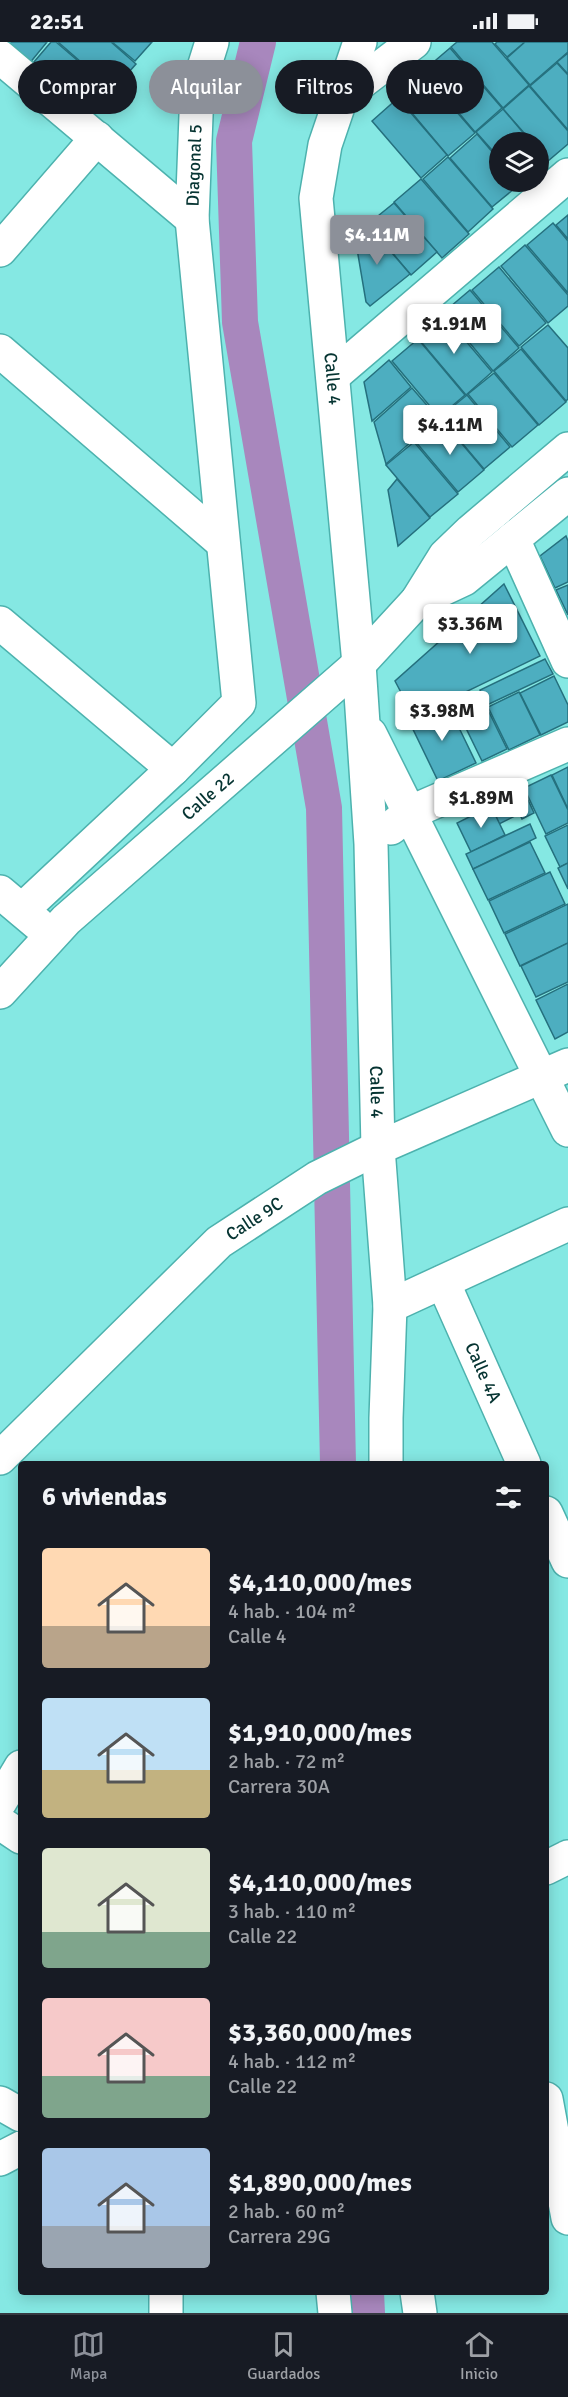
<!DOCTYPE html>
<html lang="es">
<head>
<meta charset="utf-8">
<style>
	:root { --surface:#171b24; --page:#20242c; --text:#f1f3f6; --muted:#9ea1a6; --line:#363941; --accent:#8c9099 }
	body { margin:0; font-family:Signika,sans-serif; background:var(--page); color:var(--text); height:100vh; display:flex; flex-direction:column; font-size:22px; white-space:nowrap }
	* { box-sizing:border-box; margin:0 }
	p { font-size:20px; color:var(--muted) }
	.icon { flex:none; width:33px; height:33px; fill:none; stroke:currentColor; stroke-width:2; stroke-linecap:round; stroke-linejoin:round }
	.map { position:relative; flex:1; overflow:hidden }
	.sheet { position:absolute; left:18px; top:1419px; width:531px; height:834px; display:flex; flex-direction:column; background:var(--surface); border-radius:6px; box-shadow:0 3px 15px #0003 }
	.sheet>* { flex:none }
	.banner { position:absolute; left:18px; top:18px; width:532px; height:54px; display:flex; gap:12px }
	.tools { position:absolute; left:489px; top:90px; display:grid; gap:12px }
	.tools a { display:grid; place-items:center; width:60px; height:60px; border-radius:50%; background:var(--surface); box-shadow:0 3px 15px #0003; font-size:30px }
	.price { position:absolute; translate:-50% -51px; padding:0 14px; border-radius:6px; background:#fff; color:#222; font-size:20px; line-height:39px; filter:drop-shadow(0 2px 3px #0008) }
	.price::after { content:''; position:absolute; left:50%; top:36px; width:18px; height:14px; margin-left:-9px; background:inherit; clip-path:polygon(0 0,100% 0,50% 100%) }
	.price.on { background:var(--accent); color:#fff }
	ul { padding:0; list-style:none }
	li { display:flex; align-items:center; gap:18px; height:150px; padding:0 24px }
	li span { display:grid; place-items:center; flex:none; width:168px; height:120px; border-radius:6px; color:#555 }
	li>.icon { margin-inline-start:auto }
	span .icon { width:72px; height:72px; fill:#fffc; stroke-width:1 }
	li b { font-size:26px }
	h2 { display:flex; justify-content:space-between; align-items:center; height:72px; padding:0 24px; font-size:26px }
	.pill { padding:0 21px; border-radius:27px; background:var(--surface); box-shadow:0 3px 15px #0003; font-size:21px; line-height:54px }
	.pill.on { background:var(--accent); color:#fff }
	.status { display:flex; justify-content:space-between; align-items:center; height:42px; padding:0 30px; background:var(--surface); direction:ltr }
	.status svg { height:16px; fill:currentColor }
	.tab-bar { display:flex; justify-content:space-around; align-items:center; height:84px; border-top:2px solid var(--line); background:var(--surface); font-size:16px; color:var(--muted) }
	.tab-bar a { display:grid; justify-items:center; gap:3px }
	.tab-bar .on { color:var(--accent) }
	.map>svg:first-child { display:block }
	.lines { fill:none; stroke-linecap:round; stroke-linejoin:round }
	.canal { stroke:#a887bd; stroke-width:36 }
	.building { fill:#4daec0; stroke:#25707e; stroke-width:1.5 }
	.minor-casing { stroke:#4db2ae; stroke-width:36 }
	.minor { stroke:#fff; stroke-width:33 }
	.labels { text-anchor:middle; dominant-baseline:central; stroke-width:6; stroke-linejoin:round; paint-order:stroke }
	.street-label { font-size:18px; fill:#063432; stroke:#d9fdfb }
</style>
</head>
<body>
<div class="status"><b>22:51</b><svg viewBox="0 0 49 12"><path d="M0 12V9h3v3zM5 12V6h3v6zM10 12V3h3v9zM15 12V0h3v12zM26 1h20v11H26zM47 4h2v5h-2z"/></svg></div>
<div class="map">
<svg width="568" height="2271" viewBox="0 0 568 2271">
	<rect width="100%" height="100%" fill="#85e8e3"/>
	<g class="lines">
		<g class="canal">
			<path d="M258,0L234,99L240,280L324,766L338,1422"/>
			<path d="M366,2250L367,2271"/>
		</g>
	</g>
	<g class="building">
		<path d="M4,0H47L29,22Z"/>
		<path d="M51,0H56L77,18L53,48L28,27Z"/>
		<path d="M58,0H111L136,22L113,48Z"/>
		<path d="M112,0H152L135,19Z"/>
		<path d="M457,0H492L529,43L503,66L451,5Z"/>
		<path d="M497,0H525L507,15L495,2Z"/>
		<path d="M525,0H568V10L530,43L507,16Z"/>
		<path d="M450,6L502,66L475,90L423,29Z"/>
		<path d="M568,11V32L557,20Z"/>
		<path d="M78,20L109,46L84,76L53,49Z"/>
		<path d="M557,21L568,33V88L530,44Z"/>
		<path d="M422,30L475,91L448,114L396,52Z"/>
		<path d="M529,44L568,89V102L548,119L538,108V100H532L503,67Z"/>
		<path d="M398,56L447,113L421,136L372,79Z"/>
		<path d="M503,67L531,100H500V117L476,90Z"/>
		<path d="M477,92L500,119V140H517L520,142L492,165L450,116Z"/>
		<path d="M448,115L493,167L468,190L423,137Z"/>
		<path d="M421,137L469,192L442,216L394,160Z"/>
		<path d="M394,161L437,210L411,233L368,182Z"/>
		<path d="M568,173V197L556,183Z"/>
		<path d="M553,181L568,199V251L527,203Z"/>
		<path d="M368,183L410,232L370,264L366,260L355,195Z"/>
		<path d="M525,203L568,253V264L548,281L501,224Z"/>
		<path d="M499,225L546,281L519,304L472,248Z"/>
		<path d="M470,248L519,306L493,329L444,270Z"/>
		<path d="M443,272L492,330L466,353L417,295Z"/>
		<path d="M548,283L568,306V357L566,359L521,305Z"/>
		<path d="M418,297L465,353L439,375L392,319Z"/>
		<path d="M521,307L566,360L539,383L494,329Z"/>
		<path d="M389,318L411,345L372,379L364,340Z"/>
		<path d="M494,331L538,383L512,405L468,352Z"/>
		<path d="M412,346L438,376L386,422L374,380Z"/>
		<path d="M467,353L510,405L484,427L440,375Z"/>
		<path d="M441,377L484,428L458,450L415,399Z"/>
		<path d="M414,400L458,452L430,475L386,423Z"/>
		<path d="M397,437L430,476L398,504L388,448Z"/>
		<path d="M566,494L568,499V540L555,546L540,514Z"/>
		<path d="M504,542L540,614L414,675L395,639Z"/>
		<path d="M568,543V573L556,548Z"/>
		<path d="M545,617L553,632L487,663L480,648Z"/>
		<path d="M554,634L568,663V680L541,693L520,651Z"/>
		<path d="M519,650L540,693L509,708L488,665Z"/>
		<path d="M447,661L476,721L438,739L409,679Z"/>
		<path d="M487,666L507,707L482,719L462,678Z"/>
		<path d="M568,725V767L552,733Z"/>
		<path d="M551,733L568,768V781L546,792L524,746Z"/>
		<path d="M524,749L534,771L522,777L512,755Z"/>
		<path d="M509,752L519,772L499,782L490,761Z"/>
		<path d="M491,764L505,793L471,810L457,781Z"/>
		<path d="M530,782L536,796L473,827L466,812Z"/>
		<path d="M568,783V821L560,825L545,794Z"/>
		<path d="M530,800L545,831L488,858L473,827Z"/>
		<path d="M568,821V847L558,826Z"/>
		<path d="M550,830L565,862L504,891L489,859Z"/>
		<path d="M568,862V901L520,924L505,892Z"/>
		<path d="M568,901V940L536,955L521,924Z"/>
		<path d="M568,942V990L555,997L536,958Z"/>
	</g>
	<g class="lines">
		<g class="minor-casing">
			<g id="minor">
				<path id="s1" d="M360,0L325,103L316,156L359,622L371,802L378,1106L390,1264L386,1376V1422"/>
				<path d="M0,15L192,177"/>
				<path d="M343,54L414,0"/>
				<path d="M0,208L97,96"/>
				<path d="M0,309L222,500"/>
				<path d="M333,334L568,133"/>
				<path d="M513,497L568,619"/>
				<path d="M417,559L464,537L568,452"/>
				<path d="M0,581L173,727"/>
				<path d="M370,692L568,1088"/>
				<path d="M391,786L409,771L568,702"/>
				<path d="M0,850L38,882"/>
				<path id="s2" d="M22,868L173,727L239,661L192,177L197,48L212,0"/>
				<path id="s3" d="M0,950L66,878L359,622L417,559L445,514L471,489L568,407"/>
				<path id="s4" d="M443,1240L524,1422"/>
				<path d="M390,1264L568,1182"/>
				<path id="s5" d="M0,1416L219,1200L317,1136L378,1106L568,1023"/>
				<path d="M546,1471L568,1519"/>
				<path d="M0,1760L21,1725"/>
				<path d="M0,1781L21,1795"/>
				<path d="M546,1826L568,1815"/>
				<path d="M546,2057L568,2176"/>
				<path d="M0,2061L21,2073"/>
				<path d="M0,2117L21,2106"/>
				<path d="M166,2250V2271"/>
				<path d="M333,2250L335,2271"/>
				<path d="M417,2250L420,2271"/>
			</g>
		</g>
		<use href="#minor" class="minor"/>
	</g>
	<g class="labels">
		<g class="street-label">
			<text stroke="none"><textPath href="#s2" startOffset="840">Diagonal 5</textPath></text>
			<text stroke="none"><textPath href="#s1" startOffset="344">Calle 4</textPath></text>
			<text stroke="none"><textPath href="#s3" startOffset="286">Calle 22</textPath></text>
			<text stroke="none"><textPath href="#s1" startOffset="1059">Calle 4</textPath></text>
			<text stroke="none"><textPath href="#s5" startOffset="350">Calle 9C</textPath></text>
			<text stroke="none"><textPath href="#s4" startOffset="99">Calle 4A</textPath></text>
		</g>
	</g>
</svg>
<div class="tools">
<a><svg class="icon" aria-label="layers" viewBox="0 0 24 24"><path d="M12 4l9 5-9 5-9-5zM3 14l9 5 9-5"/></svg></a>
</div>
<b class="price on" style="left:377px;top:224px">$4.11M</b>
<b class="price" style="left:454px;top:313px">$1.91M</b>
<b class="price" style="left:450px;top:414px">$4.11M</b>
<b class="price" style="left:470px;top:613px">$3.36M</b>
<b class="price" style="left:442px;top:700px">$3.98M</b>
<b class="price" style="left:481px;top:787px">$1.89M</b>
<div class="banner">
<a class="pill">Comprar</a>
<a class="pill on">Alquilar</a>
<a class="pill">Filtros</a>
<a class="pill">Nuevo</a>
</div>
<section class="sheet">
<h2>6 viviendas<svg class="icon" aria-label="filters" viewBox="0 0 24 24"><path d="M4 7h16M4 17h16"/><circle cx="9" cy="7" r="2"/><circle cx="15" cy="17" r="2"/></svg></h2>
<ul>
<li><span style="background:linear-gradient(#ffd9b3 65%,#b9a48a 0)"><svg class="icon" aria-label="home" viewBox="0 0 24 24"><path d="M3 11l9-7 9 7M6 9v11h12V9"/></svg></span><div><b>$4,110,000/mes</b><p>4 hab. · 104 m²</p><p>Calle 4</p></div></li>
<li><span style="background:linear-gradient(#bfe0f5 60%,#c2b280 0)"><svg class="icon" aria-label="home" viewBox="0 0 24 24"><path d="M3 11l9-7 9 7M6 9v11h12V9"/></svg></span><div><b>$1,910,000/mes</b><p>2 hab. · 72 m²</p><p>Carrera 30A</p></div></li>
<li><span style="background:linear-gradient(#dfe7d0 70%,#7fa58c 0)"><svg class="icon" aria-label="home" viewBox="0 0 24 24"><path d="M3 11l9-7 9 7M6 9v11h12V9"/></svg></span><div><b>$4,110,000/mes</b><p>3 hab. · 110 m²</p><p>Calle 22</p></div></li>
<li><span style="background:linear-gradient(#f6c9c9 65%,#7fa58c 0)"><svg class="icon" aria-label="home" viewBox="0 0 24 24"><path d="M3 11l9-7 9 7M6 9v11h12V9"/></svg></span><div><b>$3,360,000/mes</b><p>4 hab. · 112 m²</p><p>Calle 22</p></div></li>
<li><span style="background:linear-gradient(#a9c7e8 65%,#9aa5b1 0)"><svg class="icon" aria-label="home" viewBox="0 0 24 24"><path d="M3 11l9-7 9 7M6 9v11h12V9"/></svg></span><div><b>$1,890,000/mes</b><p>2 hab. · 60 m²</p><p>Carrera 29G</p></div></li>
</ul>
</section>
</div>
<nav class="tab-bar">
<a class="on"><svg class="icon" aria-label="map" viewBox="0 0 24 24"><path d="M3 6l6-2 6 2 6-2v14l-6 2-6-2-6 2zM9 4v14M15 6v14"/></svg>Mapa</a>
<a><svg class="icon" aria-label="saved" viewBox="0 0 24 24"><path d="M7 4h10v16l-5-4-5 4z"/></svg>Guardados</a>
<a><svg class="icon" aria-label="home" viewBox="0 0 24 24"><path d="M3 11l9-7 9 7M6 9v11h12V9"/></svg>Inicio</a>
</nav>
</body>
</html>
